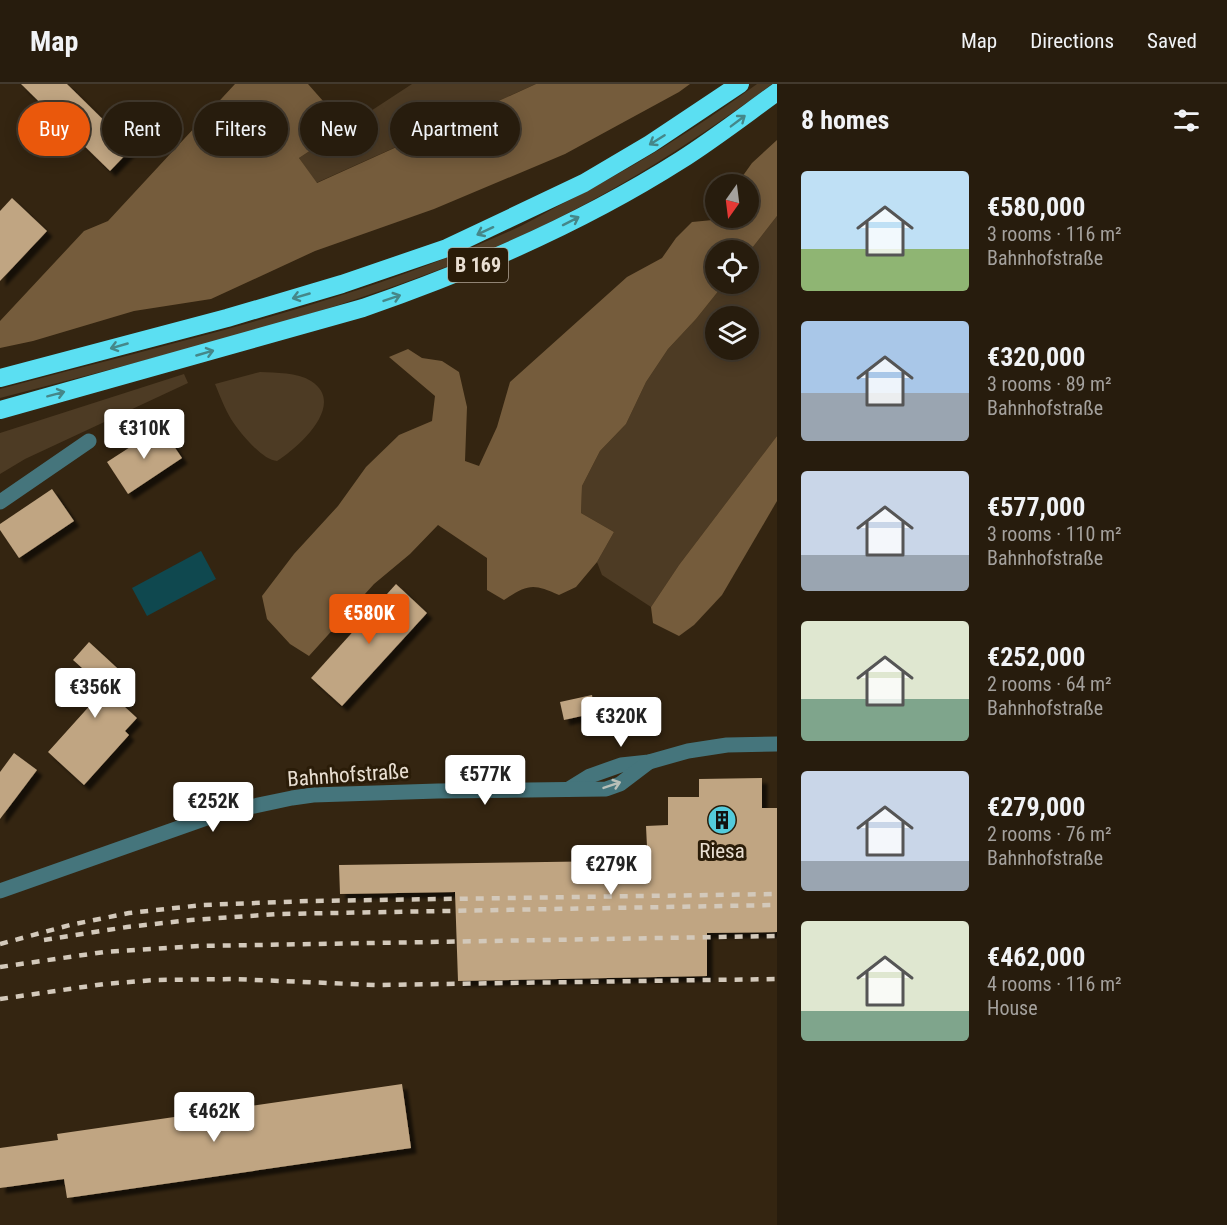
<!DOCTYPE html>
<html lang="en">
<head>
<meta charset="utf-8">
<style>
	:root { --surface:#271c0d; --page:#33291b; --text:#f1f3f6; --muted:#a4a19d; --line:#433a2e; --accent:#ea580c }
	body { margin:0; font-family:"Roboto Condensed",sans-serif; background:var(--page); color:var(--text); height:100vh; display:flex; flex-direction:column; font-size:22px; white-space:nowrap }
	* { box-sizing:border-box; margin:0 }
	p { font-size:20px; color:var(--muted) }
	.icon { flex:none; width:33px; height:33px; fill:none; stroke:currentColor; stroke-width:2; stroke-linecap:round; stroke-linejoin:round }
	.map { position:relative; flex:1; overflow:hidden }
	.panel { display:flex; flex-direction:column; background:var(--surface); width:450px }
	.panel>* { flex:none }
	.banner { position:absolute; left:18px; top:18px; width:570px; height:54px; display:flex; gap:12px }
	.needle { width:39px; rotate:194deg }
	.buttons { position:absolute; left:705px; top:90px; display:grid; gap:12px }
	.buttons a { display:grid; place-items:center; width:54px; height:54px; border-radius:50%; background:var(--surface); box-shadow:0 3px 15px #0003,0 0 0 2px var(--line); font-size:30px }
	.price { position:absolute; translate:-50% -51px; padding:0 14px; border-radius:6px; background:#fff; color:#222; font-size:20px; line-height:39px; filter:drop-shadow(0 2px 3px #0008) }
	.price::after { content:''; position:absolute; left:50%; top:36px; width:18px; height:14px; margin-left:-9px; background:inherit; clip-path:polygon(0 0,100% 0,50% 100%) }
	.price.on { background:var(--accent); color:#fff }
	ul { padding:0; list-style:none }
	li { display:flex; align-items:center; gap:18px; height:150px; padding:0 24px }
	li span { display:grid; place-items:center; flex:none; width:168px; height:120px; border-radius:6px; color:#555 }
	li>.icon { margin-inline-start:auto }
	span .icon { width:72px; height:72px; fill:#fffc; stroke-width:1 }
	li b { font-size:26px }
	h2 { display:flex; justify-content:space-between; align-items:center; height:72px; padding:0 24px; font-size:26px }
	.tag { padding:0 21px; border-radius:27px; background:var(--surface); box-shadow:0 3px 15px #0003,0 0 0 2px var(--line); font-size:21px; line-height:54px }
	.tag.on { background:var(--accent); color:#fff }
	header { display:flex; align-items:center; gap:36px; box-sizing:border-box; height:84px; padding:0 30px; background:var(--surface); border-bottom:2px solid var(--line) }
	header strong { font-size:28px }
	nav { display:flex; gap:33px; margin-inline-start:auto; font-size:21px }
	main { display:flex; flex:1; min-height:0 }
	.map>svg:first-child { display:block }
	.green { fill:#4d3b24; fill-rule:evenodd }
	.forest { fill:#755c3c }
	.water { fill:#0f484f }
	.building { fill:#c0a582; filter:url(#shadow) }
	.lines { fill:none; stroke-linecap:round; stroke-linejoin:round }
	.minor { stroke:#45757c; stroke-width:15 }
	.highway { stroke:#5bdff2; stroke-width:18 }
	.rail { stroke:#d3c9bb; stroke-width:4.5; stroke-dasharray:8 8; stroke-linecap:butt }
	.oneway { stroke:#458789 }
	.oneway2 { stroke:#b8bfb8 }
	.labels { text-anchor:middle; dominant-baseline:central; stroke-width:6; stroke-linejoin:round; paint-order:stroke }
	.shield { fill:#2a1c08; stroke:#b0a495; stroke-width:1.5 }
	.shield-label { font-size:20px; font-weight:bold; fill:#e9dfd2 }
	.street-label { font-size:21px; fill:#e9dfd2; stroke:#2a1c08 }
	.poi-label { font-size:21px; fill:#e9dfd2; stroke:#2a1c08 }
</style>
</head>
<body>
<header>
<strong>Map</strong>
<nav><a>Map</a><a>Directions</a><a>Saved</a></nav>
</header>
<main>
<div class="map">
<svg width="777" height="1141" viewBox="0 0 777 1141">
	<defs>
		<filter id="shadow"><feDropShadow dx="5.5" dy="5.5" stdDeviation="1.5" flood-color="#0009"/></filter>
	</defs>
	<rect width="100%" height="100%" fill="#342511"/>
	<g class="green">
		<path d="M412,0H536L316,99L299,74Z"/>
		<path d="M757,0H772C690,61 601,117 507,158C345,229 170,269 0,314V305C169,259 343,222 503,150C523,142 541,131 560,121C629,86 694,46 757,0Z"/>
		<path d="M777,132V352L679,481L651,523L602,491L597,478L614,448L581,429L582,402L600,367L626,340L646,298L668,265L696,235L724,200H748L749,168ZM716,232H748V266H716Z"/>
		<path d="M260,288C276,289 297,288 311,297C347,320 299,363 277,377C263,377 239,348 231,335C225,325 220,312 215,300Z"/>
		<path d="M184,290L188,299L25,375L0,390V349Z"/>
	</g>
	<g class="forest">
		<path d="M235,0H308L346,43L299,74L317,99L536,0H690L679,8L565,70L434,125L315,167L211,215L134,227L33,257L0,264V237L84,147L108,137Z"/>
		<path d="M777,56V132L749,168L716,166V200H724L696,235L668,265L646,298L626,340L600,367L582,402L581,429L614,448L597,478L576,503L559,511C533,499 528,500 504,516L487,506V474L438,441L410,470L374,500L309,572L290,560L267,535L262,512L294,470L338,422L366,383L399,351L432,337L435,312L389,273L408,265L422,274L442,277L459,288L467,323L465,377L479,382L497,343L510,298L627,193L662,174L676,154L692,138L713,136L715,133L748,134V100H737L752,79Z"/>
		<path d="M777,352V417L722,511L694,541L679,552L653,539L651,523L679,481Z"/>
	</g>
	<path class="water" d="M201,467L216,495L147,532L132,504Z"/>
	<g class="building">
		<path d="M21,0H67L132,64L110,87Z"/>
		<path d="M12,114L47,147L0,197V127Z"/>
		<path d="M161,343L182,374L128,410L107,378Z"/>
		<path d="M52,405L74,437L19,474L0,446V440Z"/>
		<path d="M396,500L427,529L342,622L311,594Z"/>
		<path d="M89,558L128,594L113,612L137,634L125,647L129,651L84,701L48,668L93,618L77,604L90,591L73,576Z"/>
		<path d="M592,611L595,629L564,636L560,618Z"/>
		<path d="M14,669L37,686L0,735V688Z"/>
		<path d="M762,694V724H777V848L707,849V892L458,897L455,808L340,810L339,781L613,777V764L647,763L646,742L668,741V713H699V695Z"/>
		<path d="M402,1000L411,1064L67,1114L64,1095L0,1104V1064L58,1056L57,1050Z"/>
	</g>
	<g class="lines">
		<g class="minor">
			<path d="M0,418L89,357"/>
			<path d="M569,705L590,692L621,681L649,678L688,667L727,661L777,660"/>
			<path d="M0,807L221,729L292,714L313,711L438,707L606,705L620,700L649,678"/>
		</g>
		<g class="highway">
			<path d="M0,294L227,234L342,200L447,164L584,99L650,60L740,0"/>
			<path d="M0,326L363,224C473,186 582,139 681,76C714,55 745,31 777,8"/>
		</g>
		<g class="rail">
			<path d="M44,856L127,843L191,836L278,830L777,821"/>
			<path d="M0,860L70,841L129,829L203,821L309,817L777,810"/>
			<path d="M0,883L104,868L199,862L777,852"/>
			<path d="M0,915L104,900L154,896L234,895L375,901L777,895"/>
		</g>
	</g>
	<defs><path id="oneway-shaft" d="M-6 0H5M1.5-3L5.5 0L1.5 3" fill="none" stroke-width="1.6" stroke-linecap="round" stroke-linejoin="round" transform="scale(1.5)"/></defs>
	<g class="oneway">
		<use href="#oneway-shaft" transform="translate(738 37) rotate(-37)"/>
		<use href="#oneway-shaft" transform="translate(657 56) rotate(148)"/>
		<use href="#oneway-shaft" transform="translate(571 137) rotate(-27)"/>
		<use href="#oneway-shaft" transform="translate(485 147) rotate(155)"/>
		<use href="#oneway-shaft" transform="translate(301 212) rotate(164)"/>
		<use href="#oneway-shaft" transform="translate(392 214) rotate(-19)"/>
		<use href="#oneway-shaft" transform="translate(119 262) rotate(164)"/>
		<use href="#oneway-shaft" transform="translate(205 269) rotate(-16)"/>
		<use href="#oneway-shaft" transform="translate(56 310) rotate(-15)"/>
	</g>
	<use class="oneway2" href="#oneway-shaft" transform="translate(612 701) rotate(-19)"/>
	<defs>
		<g id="building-disc" transform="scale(1.5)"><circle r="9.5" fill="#53cbdc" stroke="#2a1c08"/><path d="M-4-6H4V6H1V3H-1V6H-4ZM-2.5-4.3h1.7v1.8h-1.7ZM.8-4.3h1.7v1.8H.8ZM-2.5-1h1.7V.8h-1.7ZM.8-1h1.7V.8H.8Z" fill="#111"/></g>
	</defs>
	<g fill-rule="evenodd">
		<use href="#building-disc" x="722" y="736"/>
	</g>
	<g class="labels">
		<rect class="shield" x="448" y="164" width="60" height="34" rx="4.5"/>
		<g class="shield-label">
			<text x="478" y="181">B 169</text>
		</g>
		<g class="street-label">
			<text transform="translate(348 691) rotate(-4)">Bahnhofstraße</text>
		</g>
		<g class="poi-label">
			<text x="722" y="767">Riesa</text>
		</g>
	</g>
</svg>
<div class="buttons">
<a><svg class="needle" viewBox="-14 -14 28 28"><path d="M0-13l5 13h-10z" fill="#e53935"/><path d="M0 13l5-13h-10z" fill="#a4a19d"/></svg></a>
<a><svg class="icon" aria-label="locate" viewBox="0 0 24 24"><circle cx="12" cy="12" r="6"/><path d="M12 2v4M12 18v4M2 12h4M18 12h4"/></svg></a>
<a><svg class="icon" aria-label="layers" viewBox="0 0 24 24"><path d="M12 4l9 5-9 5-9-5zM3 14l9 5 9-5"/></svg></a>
</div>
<b class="price" style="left:144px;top:376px">€310K</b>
<b class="price on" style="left:369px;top:561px">€580K</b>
<b class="price" style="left:95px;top:635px">€356K</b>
<b class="price" style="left:621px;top:664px">€320K</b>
<b class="price" style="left:485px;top:722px">€577K</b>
<b class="price" style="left:213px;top:749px">€252K</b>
<b class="price" style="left:611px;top:812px">€279K</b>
<b class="price" style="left:214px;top:1059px">€462K</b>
<div class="banner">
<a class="tag on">Buy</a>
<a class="tag">Rent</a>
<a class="tag">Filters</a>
<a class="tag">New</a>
<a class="tag">Apartment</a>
</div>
</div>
<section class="panel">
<h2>8 homes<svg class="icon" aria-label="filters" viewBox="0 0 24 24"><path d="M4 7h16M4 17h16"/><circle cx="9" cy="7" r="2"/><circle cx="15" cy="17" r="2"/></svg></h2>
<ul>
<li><span style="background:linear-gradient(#bfe0f5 65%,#8fb573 0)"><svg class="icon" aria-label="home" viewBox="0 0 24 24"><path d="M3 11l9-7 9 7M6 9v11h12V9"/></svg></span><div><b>€580,000</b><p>3 rooms · 116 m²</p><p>Bahnhofstraße</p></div></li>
<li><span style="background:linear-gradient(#a9c7e8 60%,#9aa5b1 0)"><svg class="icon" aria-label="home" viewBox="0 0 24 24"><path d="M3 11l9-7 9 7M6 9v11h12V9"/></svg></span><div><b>€320,000</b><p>3 rooms · 89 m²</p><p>Bahnhofstraße</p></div></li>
<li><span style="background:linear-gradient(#c9d6e8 70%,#9aa5b1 0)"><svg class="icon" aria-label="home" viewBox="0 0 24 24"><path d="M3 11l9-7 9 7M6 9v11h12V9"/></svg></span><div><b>€577,000</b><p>3 rooms · 110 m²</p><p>Bahnhofstraße</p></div></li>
<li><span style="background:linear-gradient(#dfe7d0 65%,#7fa58c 0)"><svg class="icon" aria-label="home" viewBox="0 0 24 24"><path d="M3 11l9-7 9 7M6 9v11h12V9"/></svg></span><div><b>€252,000</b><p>2 rooms · 64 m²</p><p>Bahnhofstraße</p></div></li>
<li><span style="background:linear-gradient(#c9d6e8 75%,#9aa5b1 0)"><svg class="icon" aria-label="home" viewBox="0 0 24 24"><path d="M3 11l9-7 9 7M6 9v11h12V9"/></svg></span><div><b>€279,000</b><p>2 rooms · 76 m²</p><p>Bahnhofstraße</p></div></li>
<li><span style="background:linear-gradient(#dfe7d0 75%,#7fa58c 0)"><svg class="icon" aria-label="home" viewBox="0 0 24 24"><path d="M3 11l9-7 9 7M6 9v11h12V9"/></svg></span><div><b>€462,000</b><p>4 rooms · 116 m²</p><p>House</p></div></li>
</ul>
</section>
</main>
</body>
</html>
